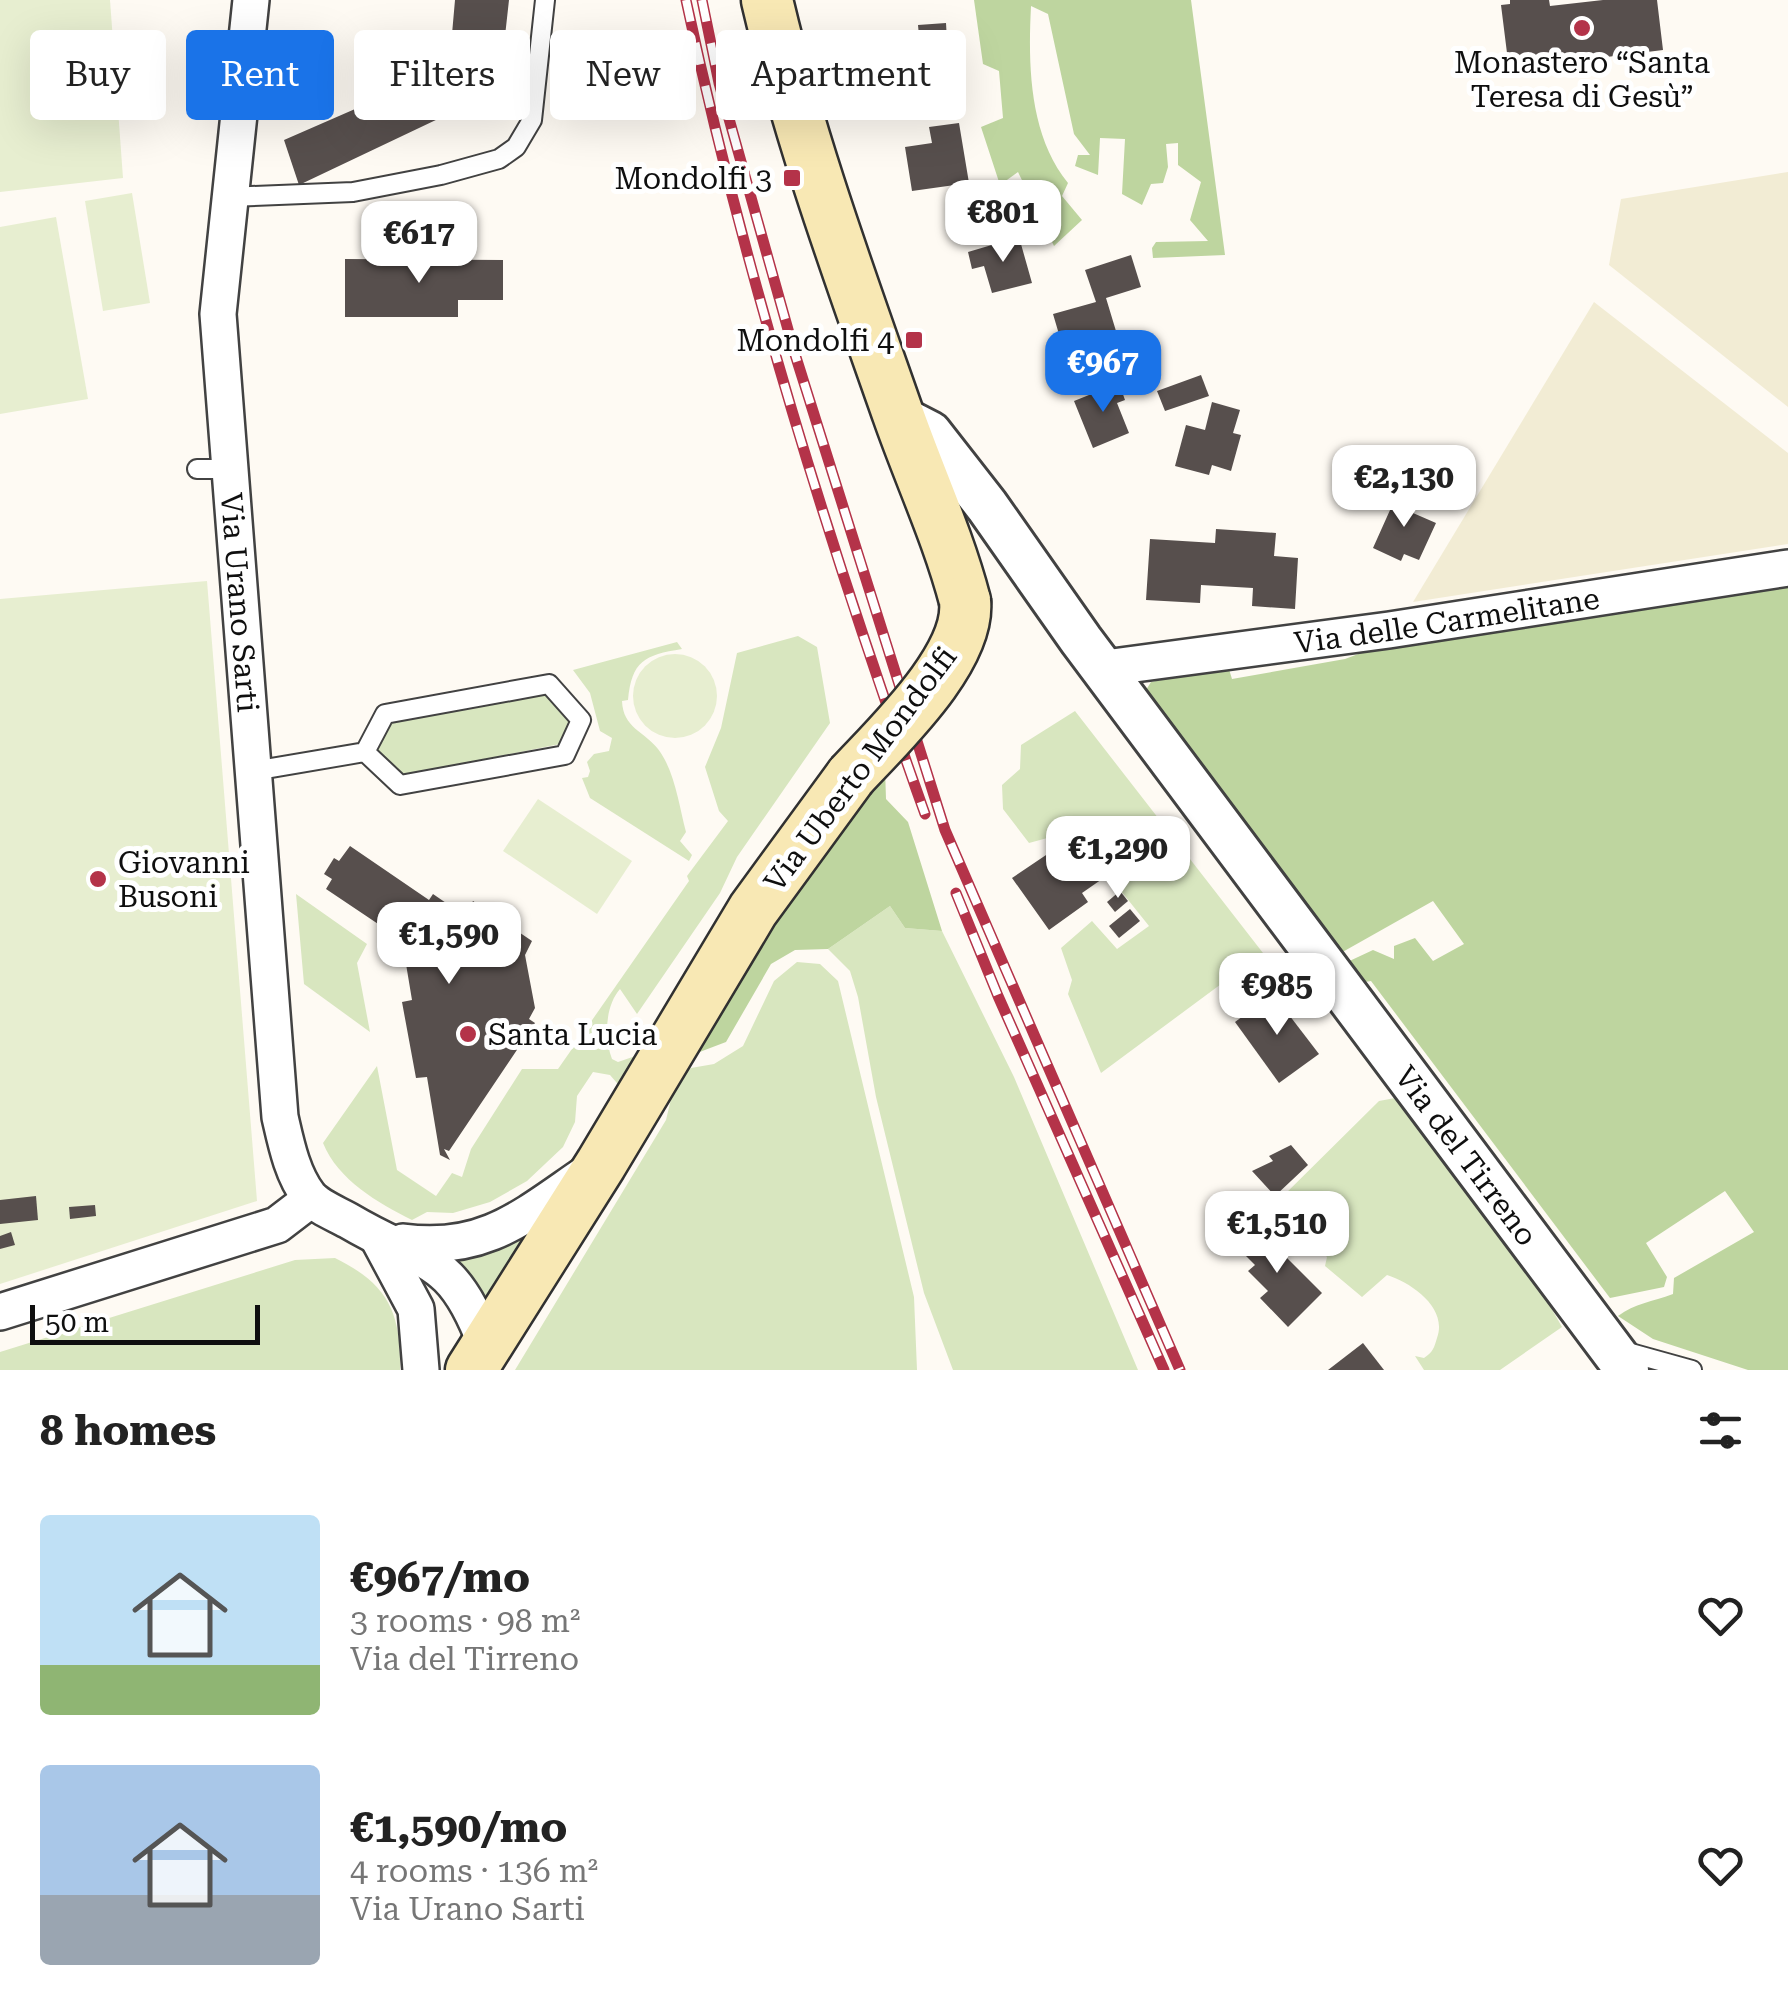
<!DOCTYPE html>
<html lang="en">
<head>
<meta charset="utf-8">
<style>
	:root { --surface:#fff; --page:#f6f6f6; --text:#222; --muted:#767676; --accent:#1a73e8 }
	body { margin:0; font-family:"Roboto Serif",serif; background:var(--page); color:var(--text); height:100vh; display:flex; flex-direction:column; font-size:38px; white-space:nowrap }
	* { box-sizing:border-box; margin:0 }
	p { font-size:32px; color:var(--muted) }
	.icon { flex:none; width:55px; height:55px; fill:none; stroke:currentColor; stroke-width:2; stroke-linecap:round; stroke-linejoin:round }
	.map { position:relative; height:1370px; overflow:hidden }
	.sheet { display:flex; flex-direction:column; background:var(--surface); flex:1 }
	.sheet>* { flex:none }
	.guide { position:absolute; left:30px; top:30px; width:1000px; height:90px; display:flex; gap:20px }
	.scale { position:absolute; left:30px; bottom:25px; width:230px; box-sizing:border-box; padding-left:10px; border:5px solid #0f0f0f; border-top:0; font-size:28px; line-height:35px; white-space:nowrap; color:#0f0f0f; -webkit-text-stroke:8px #fff; paint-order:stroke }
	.price { position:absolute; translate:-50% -85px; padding:0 22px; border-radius:20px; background:#fff; color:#222; font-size:32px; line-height:65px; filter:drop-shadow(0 2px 5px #0008) }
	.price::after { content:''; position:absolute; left:50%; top:60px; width:30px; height:22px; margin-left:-15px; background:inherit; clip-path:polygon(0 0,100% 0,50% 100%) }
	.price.active { background:var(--accent); color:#fff }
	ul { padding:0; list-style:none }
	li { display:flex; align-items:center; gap:30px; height:250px; padding:0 40px }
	li span { display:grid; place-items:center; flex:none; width:280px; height:200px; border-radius:10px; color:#555 }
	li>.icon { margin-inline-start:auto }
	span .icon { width:120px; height:120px; fill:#fffc; stroke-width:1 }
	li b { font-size:42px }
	h2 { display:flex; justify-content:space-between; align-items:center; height:120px; padding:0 40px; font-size:42px }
	.chip { padding:0 35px; border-radius:10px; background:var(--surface); box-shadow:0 10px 40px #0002; font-size:35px; line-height:90px }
	.chip.active { background:var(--accent); color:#fff }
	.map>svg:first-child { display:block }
	.farmland { fill:#f2ecd4 }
	.green { fill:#d8e6bf }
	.forest { fill:#bed59f }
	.pitch { fill:#e7eed0 }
	.building { fill:#574f4d }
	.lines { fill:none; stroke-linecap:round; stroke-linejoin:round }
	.service-casing { stroke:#424242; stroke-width:22 }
	.minor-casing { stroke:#424242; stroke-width:40 }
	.tertiary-casing { stroke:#424242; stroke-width:48 }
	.secondary-casing { stroke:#313131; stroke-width:55 }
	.service { stroke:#fff; stroke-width:18 }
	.minor { stroke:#fff; stroke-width:35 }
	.tertiary { stroke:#fff; stroke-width:42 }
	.secondary { stroke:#f8e8b4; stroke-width:50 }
	.rail-casing { stroke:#b43349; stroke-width:11 }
	.rail { stroke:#fff; stroke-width:8; stroke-dasharray:22; stroke-linecap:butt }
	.secondary-bridge-casing { stroke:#313131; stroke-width:55; stroke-linecap:butt }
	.secondary-bridge { stroke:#f8e8b4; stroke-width:50 }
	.poi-dot { fill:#b43349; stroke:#fff; stroke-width:4 }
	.labels { text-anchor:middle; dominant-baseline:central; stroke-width:10; stroke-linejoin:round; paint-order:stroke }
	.poi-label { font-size:30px; fill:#0f0f0f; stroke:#fff; text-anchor:end }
	.street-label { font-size:30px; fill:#0f0f0f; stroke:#fff }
</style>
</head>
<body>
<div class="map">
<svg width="1788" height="1370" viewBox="0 0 1788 1370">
	<rect width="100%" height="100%" fill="#fefaf3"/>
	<g class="farmland">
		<path d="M1788,172V407L1609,265L1621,199Z"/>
		<path d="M1594,302L1788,453V544L1413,602Z"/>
	</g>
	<g class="green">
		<path d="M798,636L817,647L830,723L737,857L720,893L637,1014L620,989C605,1006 604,1038 612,1059L618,1062L647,1052L623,1090L610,1075L593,1072L577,1096L575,1122L563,1147L527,1181L490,1202L453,1213L427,1212L412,1220C378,1203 338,1180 323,1143L377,1066L397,1170L436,1196L452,1173L462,1177L471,1149L522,1069H558L689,881L687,876L728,821L719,811L705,767L721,728L737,653Z"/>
		<path d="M677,642L682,649C644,655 632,661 628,700L622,701C623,728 644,731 658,749C675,771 679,806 686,832L680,841L692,855L689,861L590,798L582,778L588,777L590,771L587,762L594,754L609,751L612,738L600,731L590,693L573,670Z"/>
		<path d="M546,694L568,711L569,722L560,744L400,776L377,756L376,748L386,724Z"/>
		<path d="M1075,711L1263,953L1101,1073L1068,994L1072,980L1061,948L1092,921L1117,949L1149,926L1073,831L1029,843L1003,809L1002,785L1020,769L1021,745Z"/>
		<path d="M296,894L367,944L357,963L370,1032L304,984Z"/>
		<path d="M890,906L905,928L942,931L1014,1077L1138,1370H953L924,1293L876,1097L858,997L850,971L828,949Z"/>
		<path d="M797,962L820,964L838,981L914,1297L917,1370H515L666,1120L676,1078L691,1068L714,1064L743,1046L774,981Z"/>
		<path d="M1395,1098L1408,1108L1546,1299L1562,1327L1500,1370H1424L1415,1356L1424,1358C1433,1352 1434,1348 1437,1338C1448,1308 1412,1283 1387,1275L1362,1297L1325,1266L1327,1257L1276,1203L1379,1101Z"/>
		<path d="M543,1216L486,1308L445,1255Z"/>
		<path d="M335,1258C388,1284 401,1312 400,1370H0V1352L295,1260Z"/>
	</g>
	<g class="forest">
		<path d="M974,0H1191L1225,255L1153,258L1152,248L1156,242L1208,241L1190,220L1201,182L1178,165V143L1166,144L1168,167L1163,183L1151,184L1142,205L1122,194L1125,139L1100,138L1098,175L1075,166L1078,155H1090L1074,134L1048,14L1031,6C1028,65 1029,135 1068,183L1062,196L1082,220L1054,246L1018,172L1000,185L981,127L1003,118L999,71L983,64Z"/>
		<path d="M1788,586V1370H1748L1653,1339L1618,1316C1635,1303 1652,1302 1673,1294L1674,1278L1754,1232L1725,1191L1646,1243L1667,1277L1664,1287L1610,1298L1371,981L1359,983L1343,964L1373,950L1394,959V946L1415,938L1433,961L1464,944L1433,901L1339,954L1146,690L1151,682L1228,666L1232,679L1345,659L1385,644Z"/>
		<path d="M885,768L886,799L908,822L942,931L905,928L890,906L828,949L795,950L771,964L726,1042L697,1053L687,1049L747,950Z"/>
	</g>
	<g class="pitch">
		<path d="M0,0H110L123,178L0,192Z"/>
		<path d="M132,193L150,303L103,311L85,201Z"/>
		<path d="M56,217L88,399L0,414V227Z"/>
		<path d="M207,581L257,1201L0,1284V599Z"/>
		<circle cx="675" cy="696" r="42"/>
		<path d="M538,799L632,861L597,914L503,851Z"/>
	</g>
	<g class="building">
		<path d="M455,0H509L499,90L299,185L284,140L449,68Z"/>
		<path d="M1510,0H1549L1550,6L1603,0H1657L1663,50L1509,69L1501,5L1510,4Z"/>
		<path d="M946,23L950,93L899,96L896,37L919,36L918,25Z"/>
		<path d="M959,123L969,183L912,191L905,147L932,143L929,127Z"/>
		<path d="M1019,237L1032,283L992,293L984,266L972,269L968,252Z"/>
		<path d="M1131,255L1141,287L1106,298L1119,341L1090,350L1093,361L1069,368L1053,314L1096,302L1085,270Z"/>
		<path d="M345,259L503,260V300H458V317H345Z"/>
		<path d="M1201,375L1209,396L1165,411L1157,391Z"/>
		<path d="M1119,383L1125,400L1117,403L1129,433L1093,448L1074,401Z"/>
		<path d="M1212,402L1240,410L1233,433L1241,435L1231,471L1212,465L1209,475L1175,466L1186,425L1205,430Z"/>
		<path d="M1399,490L1419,498L1413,513L1436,523L1419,560L1404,554L1401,561L1373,548Z"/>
		<path d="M1216,529L1276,533L1274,556L1298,558L1295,609L1252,606L1253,588L1201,585L1200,603L1146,600L1150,539L1215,543Z"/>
		<path d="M350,846L429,900L433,894L465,916L473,901L532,941L525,955L535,1008L529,1019L535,1023L449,1151L444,1149L450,1160L440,1155L427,1077L416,1078L402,1002L412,1000L402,940L326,889L332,879L324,874L334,858L339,861Z"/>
		<path d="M1052,851L1072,879L1095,862L1105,877L1082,893L1088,902L1049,930L1012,878Z"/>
		<path d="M1120,891L1128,901L1115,912L1107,902Z"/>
		<path d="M1130,909L1140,921L1119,938L1109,926Z"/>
		<path d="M1273,994L1319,1054L1279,1083L1235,1022Z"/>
		<path d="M1291,1145L1308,1165L1275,1196L1252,1171L1273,1161L1269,1156Z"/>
		<path d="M36,1196L38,1220L0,1224V1200Z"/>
		<path d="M1228,1201L1241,1217L1222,1232L1209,1216Z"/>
		<path d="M95,1205L96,1216L70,1219L69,1207Z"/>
		<path d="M1251,1222L1322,1293L1288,1327L1260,1298L1268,1291L1248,1271L1255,1265L1232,1242Z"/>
		<path d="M11,1232L15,1245L0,1249V1236Z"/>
		<path d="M1363,1343L1384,1370H1328Z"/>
	</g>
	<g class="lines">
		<g class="service-casing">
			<g id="service">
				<path d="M228,197L353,192L441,175L499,159L516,147L532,120L545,0"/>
				<path d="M197,469H229"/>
				<path d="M254,771L365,752L400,785L565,755L581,720L549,684L385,714L365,752"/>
				<path d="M1620,1350L1692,1370"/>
			</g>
		</g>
		<g class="minor-casing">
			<g id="minor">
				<path id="s1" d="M251,0L218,314L280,1117C286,1143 292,1174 309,1196C318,1207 337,1214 349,1221C425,1266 452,1253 486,1345"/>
				<path id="s2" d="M1105,668L1389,630L1788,568"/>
				<path d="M378,1238L416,1309L421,1370"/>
				<path d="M403,1242C484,1253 524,1216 587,1173"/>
				<path d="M0,1312L277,1225L311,1199"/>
			</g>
		</g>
		<g class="tertiary-casing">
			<g id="tertiary">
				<path id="s3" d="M899,417L930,433L987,506L1081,640L1627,1370"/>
			</g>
		</g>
		<g class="secondary-casing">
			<g id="secondary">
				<path d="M767,0C800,141 850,277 898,414C920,477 948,536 965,601"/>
				<path d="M471,1370L601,1164L753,910L851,776"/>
			</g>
		</g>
		<use href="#service" class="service"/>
		<use href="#minor" class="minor"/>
		<use href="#tertiary" class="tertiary"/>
		<use href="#secondary" class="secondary"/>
		<g class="rail-casing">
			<g id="rail">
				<path d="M686,0C745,276 830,548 925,814"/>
				<path d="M702,0L719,83L794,351L945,830L1180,1370"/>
				<path d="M956,893L998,996L1164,1370"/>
			</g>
		</g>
		<use href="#rail" class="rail"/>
		<g class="secondary-bridge-casing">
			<path id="secondary-bridge" d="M851,776C888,736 971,658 965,601"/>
		</g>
		<use href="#secondary-bridge" class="secondary-bridge"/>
	</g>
	<g class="poi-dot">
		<circle cx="1582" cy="28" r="10"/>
		<rect x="782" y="168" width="20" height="20" rx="5"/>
		<rect x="904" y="330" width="20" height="20" rx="5"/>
		<circle cx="98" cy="879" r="10"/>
		<circle cx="468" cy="1034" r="10"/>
	</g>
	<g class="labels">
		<g class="poi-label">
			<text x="1582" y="62" text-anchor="middle">Monastero “Santa<tspan x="1582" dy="34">Teresa di Gesù”</tspan></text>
			<text x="772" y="178">Mondolfi 3</text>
			<text x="894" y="340">Mondolfi 4</text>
			<text x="118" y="862" text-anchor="start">Giovanni<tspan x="118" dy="34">Busoni</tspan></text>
			<text x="488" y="1034" text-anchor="start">Santa Lucia</text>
		</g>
		<g class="street-label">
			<text stroke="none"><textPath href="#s1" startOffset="605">Via Urano Sarti</textPath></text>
			<text stroke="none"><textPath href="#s2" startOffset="345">Via delle Carmelitane</textPath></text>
			<text transform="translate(860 769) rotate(-53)">Via Uberto Mondolfi</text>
			<text stroke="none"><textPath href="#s3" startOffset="935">Via del Tirreno</textPath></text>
		</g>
	</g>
</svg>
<div class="scale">50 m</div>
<b class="price" style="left:1003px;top:265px">€801</b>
<b class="price" style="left:419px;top:286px">€617</b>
<b class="price active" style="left:1103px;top:415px">€967</b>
<b class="price" style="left:1404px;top:530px">€2,130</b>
<b class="price" style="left:1118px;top:901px">€1,290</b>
<b class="price" style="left:449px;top:987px">€1,590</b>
<b class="price" style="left:1277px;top:1038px">€985</b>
<b class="price" style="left:1277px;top:1276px">€1,510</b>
<div class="guide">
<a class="chip">Buy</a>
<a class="chip active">Rent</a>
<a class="chip">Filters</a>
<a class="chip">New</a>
<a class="chip">Apartment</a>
</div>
</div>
<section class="sheet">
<h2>8 homes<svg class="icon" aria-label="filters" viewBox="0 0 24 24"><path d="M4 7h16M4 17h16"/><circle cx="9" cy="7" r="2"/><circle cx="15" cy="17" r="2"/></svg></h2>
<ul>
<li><span style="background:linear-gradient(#bfe0f5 75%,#8fb573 0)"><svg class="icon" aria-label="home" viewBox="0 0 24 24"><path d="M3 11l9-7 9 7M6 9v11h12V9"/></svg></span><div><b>€967/mo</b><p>3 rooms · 98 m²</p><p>Via del Tirreno</p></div><svg class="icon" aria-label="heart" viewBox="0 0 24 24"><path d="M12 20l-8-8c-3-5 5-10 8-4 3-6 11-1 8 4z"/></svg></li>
<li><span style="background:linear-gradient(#a9c7e8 65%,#9aa5b1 0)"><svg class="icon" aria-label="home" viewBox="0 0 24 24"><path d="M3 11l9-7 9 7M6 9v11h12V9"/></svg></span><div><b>€1,590/mo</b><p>4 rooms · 136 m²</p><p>Via Urano Sarti</p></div><svg class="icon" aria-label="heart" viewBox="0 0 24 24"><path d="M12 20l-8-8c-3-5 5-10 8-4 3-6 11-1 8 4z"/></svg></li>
</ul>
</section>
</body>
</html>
